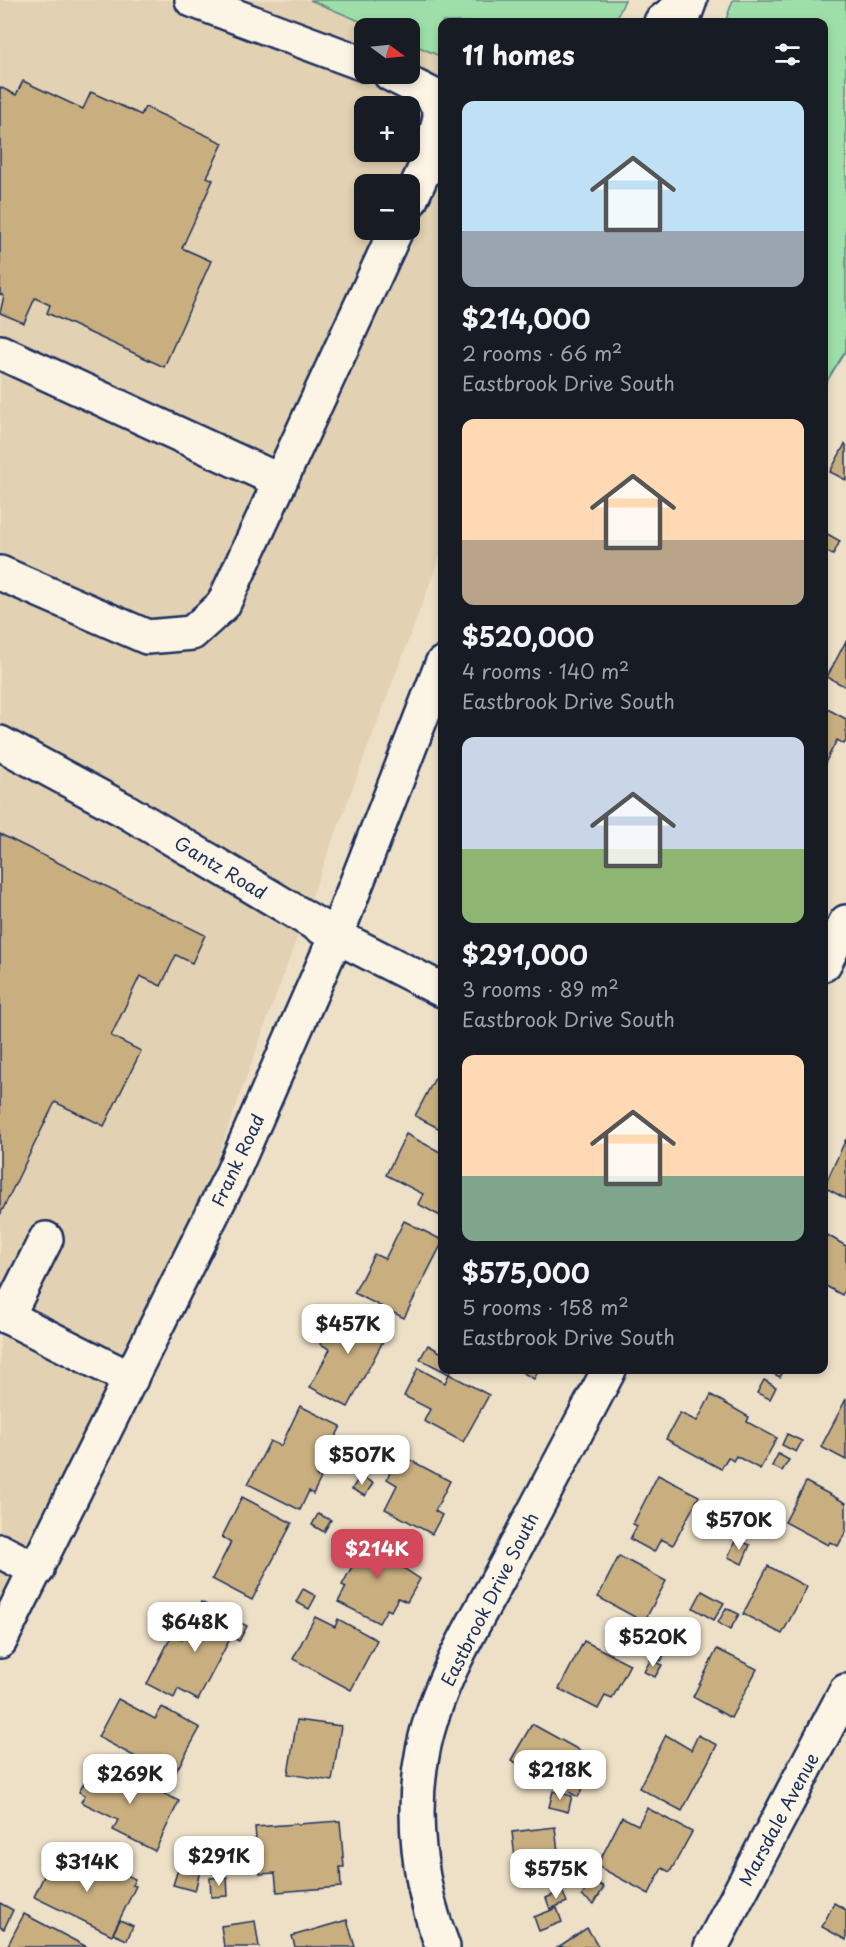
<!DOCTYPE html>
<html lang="en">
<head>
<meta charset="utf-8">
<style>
	:root { --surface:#171b24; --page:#242831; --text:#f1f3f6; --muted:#9ea1a6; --accent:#d1495b }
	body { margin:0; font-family:"Playpen Sans",sans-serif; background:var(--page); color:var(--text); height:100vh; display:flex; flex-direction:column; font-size:22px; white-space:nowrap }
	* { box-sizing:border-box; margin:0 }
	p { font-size:20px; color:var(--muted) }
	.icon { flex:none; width:33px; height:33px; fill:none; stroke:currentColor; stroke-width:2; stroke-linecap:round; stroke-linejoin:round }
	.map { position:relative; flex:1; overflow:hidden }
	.panel { position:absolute; left:438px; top:18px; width:390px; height:1356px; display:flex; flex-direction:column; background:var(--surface); border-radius:12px; box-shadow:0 3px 9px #0003 }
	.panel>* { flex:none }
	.needle { width:39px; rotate:105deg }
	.tools { position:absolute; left:354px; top:18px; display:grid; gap:12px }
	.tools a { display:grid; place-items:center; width:66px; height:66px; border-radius:12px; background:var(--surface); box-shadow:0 3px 9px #0003; font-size:30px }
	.price { position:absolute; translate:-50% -51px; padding:0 14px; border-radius:12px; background:#fff; color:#222; font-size:20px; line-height:39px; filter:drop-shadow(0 2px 3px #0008) }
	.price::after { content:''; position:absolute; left:50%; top:36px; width:18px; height:14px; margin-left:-9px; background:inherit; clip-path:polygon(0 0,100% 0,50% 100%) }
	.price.active { background:var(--accent); color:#fff }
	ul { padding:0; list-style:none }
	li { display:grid; align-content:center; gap:12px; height:318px; padding:0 24px }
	li span { display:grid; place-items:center; height:186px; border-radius:12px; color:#555 }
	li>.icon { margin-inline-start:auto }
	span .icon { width:108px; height:108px; fill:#fffc; stroke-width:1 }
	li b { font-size:26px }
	h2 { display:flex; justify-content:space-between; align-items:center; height:72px; padding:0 24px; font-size:26px }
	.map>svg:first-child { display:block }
	.built { fill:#e2d1b2; fill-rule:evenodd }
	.green { fill:#9edfa9; stroke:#5c8784; stroke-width:1.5 }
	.building { fill:#c9af80; stroke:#1b2f5e; stroke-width:1.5 }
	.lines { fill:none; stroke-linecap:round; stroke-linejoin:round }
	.minor-casing { stroke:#1b2f5e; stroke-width:38 }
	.major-casing { stroke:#1b2f5e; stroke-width:38 }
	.minor { stroke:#fcf5e5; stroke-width:33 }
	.major { stroke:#fcf5e5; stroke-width:33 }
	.labels { text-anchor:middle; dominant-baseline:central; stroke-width:5; stroke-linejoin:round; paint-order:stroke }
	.street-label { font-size:18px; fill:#1b2f5e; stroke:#fcf5e5 }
</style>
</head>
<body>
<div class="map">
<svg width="846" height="1947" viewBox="0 0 846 1947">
	<rect width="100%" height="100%" fill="#ede0c7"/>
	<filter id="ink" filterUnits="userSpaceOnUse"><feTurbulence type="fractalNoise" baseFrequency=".0167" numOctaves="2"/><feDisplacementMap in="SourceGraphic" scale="12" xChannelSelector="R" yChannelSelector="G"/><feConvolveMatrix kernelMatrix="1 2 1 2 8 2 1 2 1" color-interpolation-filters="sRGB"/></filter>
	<g filter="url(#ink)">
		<path class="built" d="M0,0H310L376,28H364V74H410V43L442,57V551L319,877L149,1346L0,1634ZM364,106H410V152H364ZM364,184H410V230H364Z"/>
		<g class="green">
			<path d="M310,0H625L615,22H442V57L410,43V28H376Z"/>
			<path d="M733,0H846V350L824,386V22H725Z"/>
		</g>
		<g class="building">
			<path d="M23,81L83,109L91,92L141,115L145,107L223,143L207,177L213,180L182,248L211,261L164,367L47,313L50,305L35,298L24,323L0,313L4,296L0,294V87L16,95Z"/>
			<path d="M845,444L846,445V480L830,472Z"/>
			<path d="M824,532L840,541L833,555L824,550Z"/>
			<path d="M846,641V687L827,677Z"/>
			<path d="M824,707L846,719V741L844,744L837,740L824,765Z"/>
			<path d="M0,834L205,935L192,963L176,955L161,986L140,976L111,1036L141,1051L104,1126L55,1102L0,1215Z"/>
			<path d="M435,1078L442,1082V1130L415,1116Z"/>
			<path d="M406,1134L442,1153V1217L418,1204L423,1194L386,1175Z"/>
			<path d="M846,1139V1199L824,1187Z"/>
			<path d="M404,1221L442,1240V1243L404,1318L354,1293L374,1254L385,1259Z"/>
			<path d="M824,1233L846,1246V1288L842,1295L824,1285Z"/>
			<path d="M340,1305L389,1330L348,1407L310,1387L330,1349L320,1344Z"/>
			<path d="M428,1345L442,1353V1370H452L449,1374L420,1359Z"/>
			<path d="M418,1368L445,1383L449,1374L489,1395L463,1442L424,1421L430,1409L404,1396Z"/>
			<path d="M518,1370H539L534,1379Z"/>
			<path d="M766,1370H784L780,1377Z"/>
			<path d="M764,1380L776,1387L770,1399L757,1393Z"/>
			<path d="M711,1395L749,1417L747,1422L777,1438L760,1469L736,1456L733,1461L728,1457L721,1469L666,1439L680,1413L697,1421Z"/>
			<path d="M846,1399V1460L821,1447Z"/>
			<path d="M300,1406L341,1426L316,1476L321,1478L313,1494L309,1491L300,1510L248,1484L270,1441L281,1446Z"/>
			<path d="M787,1434L802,1441L796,1452L782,1445Z"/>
			<path d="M339,1449L359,1459L352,1473L332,1463Z"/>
			<path d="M778,1454L789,1460L782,1471L772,1466Z"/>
			<path d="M410,1460L450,1481L435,1511L442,1515L432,1534L385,1509L397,1485L387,1479L393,1465L405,1471Z"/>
			<path d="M658,1475L699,1496L673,1545L661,1539L654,1552L630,1539L637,1526L633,1524Z"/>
			<path d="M360,1476L373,1483L365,1496L352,1489Z"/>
			<path d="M806,1482L846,1503V1531L838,1546L830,1542L828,1545L785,1522Z"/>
			<path d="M242,1497L292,1523L252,1600L212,1579L231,1542L222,1537Z"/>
			<path d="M318,1514L331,1520L324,1532L312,1525Z"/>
			<path d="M371,1532L400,1547L393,1561L420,1579L407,1602L398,1598L391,1611L387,1609L379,1623L338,1602L346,1587L342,1585Z"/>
			<path d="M736,1539L750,1545L742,1564L728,1557Z"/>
			<path d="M619,1556L666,1581L644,1622L598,1597Z"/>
			<path d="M768,1566L807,1587L782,1634L743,1614Z"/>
			<path d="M303,1589L316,1596L309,1609L296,1602Z"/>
			<path d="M702,1591L724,1603L714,1620L693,1608Z"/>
			<path d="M201,1602L247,1626L239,1641L231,1637L198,1700L178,1689L174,1698L147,1684L172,1635L182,1640Z"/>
			<path d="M726,1608L739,1614L730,1630L718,1623Z"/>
			<path d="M315,1617L335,1627L338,1619L377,1640L351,1690L293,1659Z"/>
			<path d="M646,1622L661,1630L653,1645L638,1638Z"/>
			<path d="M584,1641L630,1664L612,1699L605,1696L598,1709L559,1689Z"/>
			<path d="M657,1646L666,1651L661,1661L652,1656Z"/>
			<path d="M717,1649L757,1669L731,1718L693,1697Z"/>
			<path d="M651,1659L662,1665L655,1677L644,1672Z"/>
			<path d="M118,1699L155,1719L162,1707L200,1728L173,1777L98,1737Z"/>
			<path d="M297,1720L341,1726L332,1781L288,1774Z"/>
			<path d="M532,1724L599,1761L578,1797L511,1760Z"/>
			<path d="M666,1735L691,1750L698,1735L717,1745L682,1811L639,1788Z"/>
			<path d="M102,1763L179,1801L155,1851L113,1830L118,1820L81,1802L85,1795L79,1792L87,1778L93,1780Z"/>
			<path d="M553,1791L572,1796L568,1812L549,1807Z"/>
			<path d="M647,1808L692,1832L670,1872L662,1868L649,1894L597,1866L622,1817L638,1825Z"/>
			<path d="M340,1821L344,1867H340L341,1887L277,1892L275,1873L260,1874L259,1864L242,1865L240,1841L256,1839L255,1827Z"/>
			<path d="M555,1827L558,1852L567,1850L571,1880L518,1885L512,1832Z"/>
			<path d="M53,1857L90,1876L95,1865L100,1868L103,1863L135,1879L132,1885L136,1886L112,1935L34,1897Z"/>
			<path d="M179,1866L200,1871L195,1891L173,1885Z"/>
			<path d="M227,1877L228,1896L211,1897L210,1878Z"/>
			<path d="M591,1879L604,1887L594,1904L582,1896Z"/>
			<path d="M562,1891L567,1902L550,1909L546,1898Z"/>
			<path d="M0,1903L13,1910L4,1929L0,1927Z"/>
			<path d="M834,1903L846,1910V1940L822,1927Z"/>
			<path d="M557,1908L562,1922L539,1931L534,1917Z"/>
			<path d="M24,1914L87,1947H7Z"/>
			<path d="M120,1920L133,1926L127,1940L113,1934Z"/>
			<path d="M347,1920L355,1947H295L292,1936Z"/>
			<path d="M255,1921L259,1947H224L221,1926Z"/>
			<path d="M587,1928L599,1947H558Z"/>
		</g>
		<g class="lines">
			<g class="minor-casing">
				<g id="minor">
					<path d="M192,0L364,64"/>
					<path d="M661,22L689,0"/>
					<path d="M390,74L432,95L441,112L432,153L410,201"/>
					<path d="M0,352L280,481"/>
					<path d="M0,573L147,637L192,633L223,605L396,230"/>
					<path d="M336,936L442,990"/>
					<path d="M824,964L846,922"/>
					<path d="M0,1313L131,1379"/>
					<path d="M7,1317L46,1239"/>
					<path d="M0,1551L37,1570"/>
					<path d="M443,1947C419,1887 410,1814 423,1750C436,1685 473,1625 505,1567C540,1502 574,1435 609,1370"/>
					<path d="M711,1947L846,1691"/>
				</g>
			</g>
			<g class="major-casing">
				<g id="major">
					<path d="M682,22L690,0"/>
					<path d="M0,743L126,811L336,936"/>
					<path d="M0,1641L231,1176L336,936L442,664"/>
				</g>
			</g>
			<use href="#minor" class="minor"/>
			<use href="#major" class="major"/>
		</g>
	</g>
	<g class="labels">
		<g class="street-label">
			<text transform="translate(221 867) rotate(31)">Gantz Road</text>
			<text transform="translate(237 1160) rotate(-65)">Frank Road</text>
			<text transform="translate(489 1599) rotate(-63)">Eastbrook Drive South</text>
			<text transform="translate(778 1819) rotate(-62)">Marsdale Avenue</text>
		</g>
	</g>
</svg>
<div class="tools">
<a><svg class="needle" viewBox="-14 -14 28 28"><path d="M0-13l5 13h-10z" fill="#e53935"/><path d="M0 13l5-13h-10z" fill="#9ea1a6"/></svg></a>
<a>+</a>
<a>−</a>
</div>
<b class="price" style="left:348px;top:1355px">$457K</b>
<b class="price" style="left:362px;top:1486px">$507K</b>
<b class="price" style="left:739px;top:1551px">$570K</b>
<b class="price active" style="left:377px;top:1580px">$214K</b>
<b class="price" style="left:195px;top:1653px">$648K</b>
<b class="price" style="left:653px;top:1668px">$520K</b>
<b class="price" style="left:560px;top:1801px">$218K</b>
<b class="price" style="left:130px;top:1805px">$269K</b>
<b class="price" style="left:219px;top:1887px">$291K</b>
<b class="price" style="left:87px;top:1893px">$314K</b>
<b class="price" style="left:556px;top:1900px">$575K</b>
<section class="panel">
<h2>11 homes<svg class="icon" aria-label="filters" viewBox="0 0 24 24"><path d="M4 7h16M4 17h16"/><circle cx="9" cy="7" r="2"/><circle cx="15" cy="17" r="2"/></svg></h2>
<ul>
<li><span style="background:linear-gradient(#bfe0f5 70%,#9aa5b1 0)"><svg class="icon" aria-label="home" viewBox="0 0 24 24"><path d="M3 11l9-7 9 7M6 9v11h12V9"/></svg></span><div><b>$214,000</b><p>2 rooms · 66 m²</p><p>Eastbrook Drive South</p></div></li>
<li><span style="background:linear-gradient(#ffd9b3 65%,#b9a48a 0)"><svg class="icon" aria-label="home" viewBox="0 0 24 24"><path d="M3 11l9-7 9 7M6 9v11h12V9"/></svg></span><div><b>$520,000</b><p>4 rooms · 140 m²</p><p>Eastbrook Drive South</p></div></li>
<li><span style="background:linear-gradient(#c9d6e8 60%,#8fb573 0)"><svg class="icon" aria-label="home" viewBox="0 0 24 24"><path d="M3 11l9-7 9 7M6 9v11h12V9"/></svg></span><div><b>$291,000</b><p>3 rooms · 89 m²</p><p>Eastbrook Drive South</p></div></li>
<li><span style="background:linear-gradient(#ffd9b3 65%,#7fa58c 0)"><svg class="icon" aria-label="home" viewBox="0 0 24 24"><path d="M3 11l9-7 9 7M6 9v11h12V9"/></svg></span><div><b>$575,000</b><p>5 rooms · 158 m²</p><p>Eastbrook Drive South</p></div></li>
</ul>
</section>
</div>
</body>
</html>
